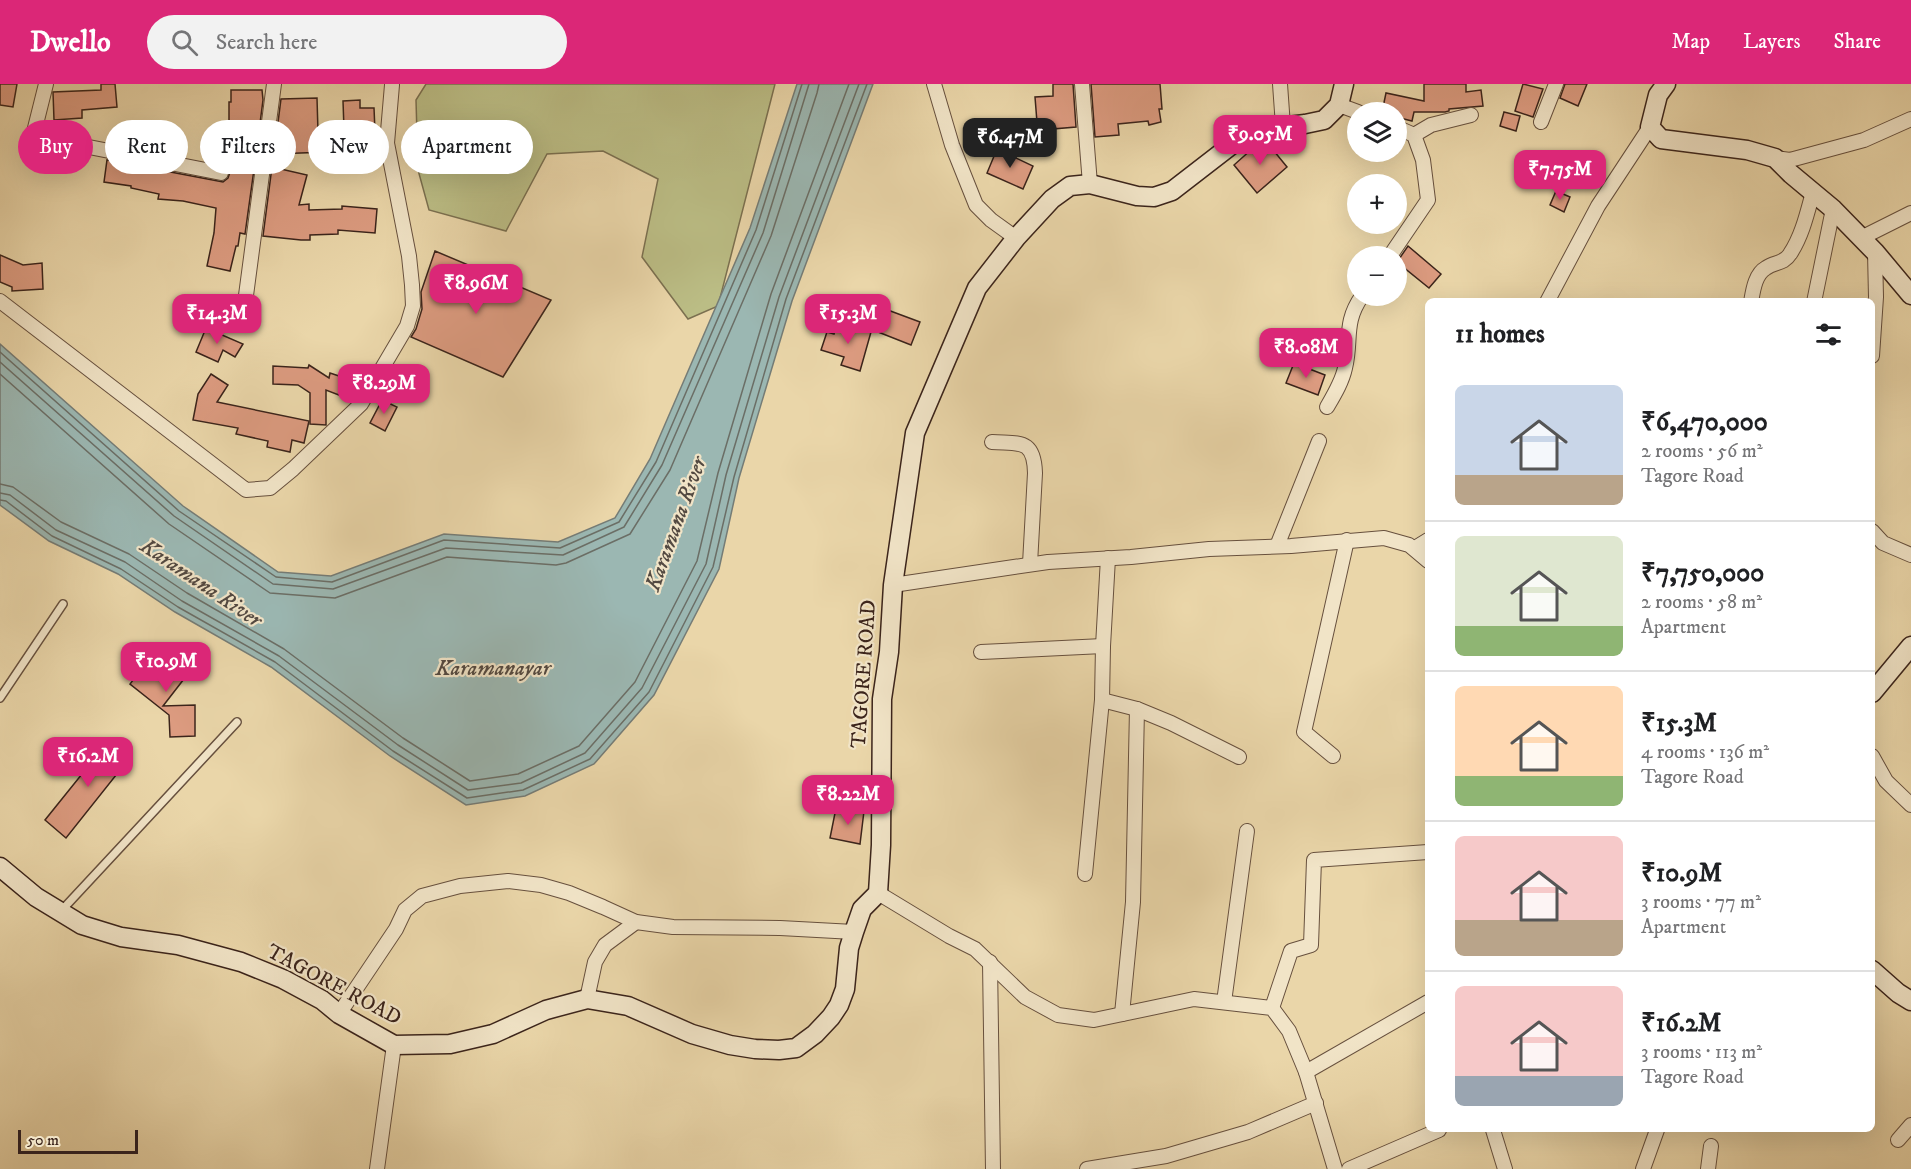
<!DOCTYPE html>
<html lang="en">
<head>
<meta charset="utf-8">
<style>
	:root { --surface:#fff; --page:#f2f2f2; --text:#202124; --muted:#757577; --line:#e0e0e0; --accent:#db2777 }
	body { margin:0; font-family:"IM FELL DW Pica",serif; background:var(--page); color:var(--text); height:100vh; display:flex; flex-direction:column; font-size:22px; white-space:nowrap }
	* { box-sizing:border-box; margin:0 }
	p { font-size:20px; color:var(--muted) }
	.icon { flex:none; width:33px; height:33px; fill:none; stroke:currentColor; stroke-width:2; stroke-linecap:round; stroke-linejoin:round }
	.map { position:relative; flex:1; overflow:hidden }
	.drawer { position:absolute; left:1425px; top:214px; width:450px; height:834px; display:flex; flex-direction:column; background:var(--surface); border-radius:9px; box-shadow:0 6px 24px #0002 }
	.drawer>* { flex:none }
	.guide { position:absolute; left:18px; top:36px; width:570px; height:54px; display:flex; gap:12px }
	.buttons { position:absolute; left:1347px; top:18px; display:grid; gap:12px }
	.buttons a { display:grid; place-items:center; width:60px; height:60px; border-radius:50%; background:var(--surface); box-shadow:0 6px 24px #0002; font-size:30px }
	.scale { position:absolute; left:18px; bottom:15px; width:120px; box-sizing:border-box; padding-left:6px; border:3px solid #3b241b; border-top:0; font-size:16px; line-height:21px; white-space:nowrap; color:#3b241b; -webkit-text-stroke:4px #f1e4c7; paint-order:stroke }
	.price { position:absolute; translate:-50% -51px; padding:0 14px; border-radius:12px; background:var(--accent); color:#fff; font-size:20px; line-height:39px; filter:drop-shadow(0 2px 3px #0008) }
	.price::after { content:''; position:absolute; left:50%; top:36px; width:18px; height:14px; margin-left:-9px; background:inherit; clip-path:polygon(0 0,100% 0,50% 100%) }
	.price.current { background:#222; color:#fff }
	ul { padding:0; list-style:none }
	li { display:flex; align-items:center; gap:18px; height:150px; padding:0 30px }
	li+li { border-top:2px solid var(--line) }
	li span { display:grid; place-items:center; flex:none; width:168px; height:120px; border-radius:9px; color:#555 }
	li>.icon { margin-inline-start:auto }
	span .icon { width:72px; height:72px; fill:#fffc; stroke-width:1 }
	li b { font-size:26px }
	h2 { display:flex; justify-content:space-between; align-items:center; height:72px; padding:0 30px; font-size:26px }
	.chip { padding:0 21px; border-radius:27px; background:var(--surface); box-shadow:0 6px 24px #0002; font-size:21px; line-height:54px }
	.chip.current { background:var(--accent); color:#fff }
	header { display:flex; align-items:center; gap:36px; box-sizing:border-box; height:84px; padding:0 30px; background:var(--accent); color:#fff }
	header strong { font-size:28px }
	nav { display:flex; gap:33px; margin-inline-start:auto; font-size:21px }
	.search { width:420px; height:54px; background:var(--page); display:flex; align-items:center; gap:15px; box-sizing:border-box; padding:0 21px; border-radius:33px; color:var(--muted); font-size:22px }
	.map>svg:first-child { display:block }
	.green { fill:#bbbd85; stroke:#7b7050; stroke-width:1.5 }
	.water { fill:#9bb7b2; stroke:#757c76; stroke-width:1.5 }
	.lines { fill:none; stroke-linecap:round; stroke-linejoin:round }
	.shore { stroke:#6b6e66; stroke-width:1.5 }
	.building { fill:#dc9b80; stroke:#3b241b; stroke-width:1.5 }
	.lane-casing { stroke:#67503e; stroke-width:10 }
	.street-casing { stroke:#67503e; stroke-width:16 }
	.secondary-casing { stroke:#3b241b; stroke-width:21 }
	.lane { stroke:#f1e4c7; stroke-width:7 }
	.street { stroke:#f1e4c7; stroke-width:14 }
	.secondary { stroke:#f1e4c7; stroke-width:18 }
	.labels { text-anchor:middle; dominant-baseline:central; stroke-width:4.5; stroke-linejoin:round; paint-order:stroke }
	.street-label { font-size:21px; fill:#3b241b; stroke:#f1e4c7 }
	.water-label { font-size:22px; font-style:italic; fill:#534941; stroke:#f1e4c7 }
</style>
</head>
<body>
<header>
<strong>Dwello</strong>
<div class="search"><svg class="icon" aria-label="search" viewBox="0 0 24 24"><circle cx="10" cy="10" r="6"/><path d="M15 15l6 6"/></svg>Search here</div>
<nav><a>Map</a><a>Layers</a><a>Share</a></nav>
</header>
<div class="map">
<svg width="1911" height="1085" viewBox="0 0 1911 1085">
	<rect width="100%" height="100%" fill="#ead6a9"/>
	<filter id="stains"><feTurbulence type="fractalNoise" baseFrequency=".00333" numOctaves="4"/><feColorMatrix values="0 0 0 0 .2 0 0 0 0 .09 0 0 0 0 .02 0 0 0 .5 -.17"/></filter>
	<radialGradient id="worn" r=".72"><stop offset=".6" stop-color="#630" stop-opacity="0"/><stop offset="1" stop-color="#630" stop-opacity=".3"/></radialGradient>
	<path class="green" d="M426,0H775L718,222L688,235L642,173L658,95L603,67L547,70L506,147L429,126L418,86L416,16Z"/>
	<path class="water" d="M797,0H873L792,217L739,394L719,485L654,611L594,680L525,712L466,721L390,672L271,583L175,528L118,490L49,457L0,421V260L183,422L278,488L331,492L444,450L558,458L615,434L650,375L750,144Z"/>
	<g class="lines">
		<g class="shore">
			<path d="M0,268L179,427L276,493L332,498L444,456L560,464L619,438L656,378L756,146L802,0"/>
			<path d="M0,278L174,432L273,500L333,505L446,464L563,471L624,443L662,381L763,149L809,0"/>
			<path d="M0,290L169,440L270,509L335,514L447,473L556,481L566,479L630,450L670,386L771,152L817,9L819,0"/>
			<path d="M0,400L13,403L61,438L129,470L187,509L284,565L403,654L470,697L518,690L579,662L635,598L697,477L718,389L771,210L849,0"/>
			<path d="M0,409L10,411L56,446L125,478L182,517L279,572L398,661L468,706L521,699L585,669L642,604L706,480L726,391L779,213L859,0"/>
			<path d="M0,416L6,417L52,452L121,485L178,523L275,578L393,667L467,714L523,706L590,675L649,608L713,483L734,393L786,215L867,0"/>
		</g>
	</g>
	<g class="building">
		<path d="M0,0H17L13,23L0,21Z"/>
		<path d="M101,0H115L117,23L82,26V34L54,36L53,8L101,6Z"/>
		<path d="M1053,0H1073L1076,43L1053,45V50L1038,51L1035,13L1053,12Z"/>
		<path d="M1091,0H1160L1162,25H1159L1161,38L1149,41L1148,37L1118,40L1119,51L1095,53Z"/>
		<path d="M1424,0H1466V8L1481,6L1483,22L1449,25V27L1445,28H1414L1412,37L1396,33V28H1382L1386,9L1424,17Z"/>
		<path d="M1523,0L1543,5L1533,33L1515,27Z"/>
		<path d="M1565,0H1587L1578,22L1560,14Z"/>
		<path d="M231,6H262L263,16L256,70L233,71L232,38H229V18H231Z"/>
		<path d="M317,14L318,48H327V68L274,70L281,15Z"/>
		<path d="M360,16V24H374L376,71L354,72L353,45H344L343,17Z"/>
		<path d="M1504,28L1520,32L1516,47L1500,42Z"/>
		<path d="M1262,56H1265L1287,83L1257,109L1234,81Z"/>
		<path d="M997,65L1033,82L1023,105L987,89Z"/>
		<path d="M233,73L255,78L245,150L240,149L238,162H236L230,187L207,182L214,149L216,124L183,117L158,115L159,110L131,104V102L104,98L107,76L223,98L228,94L230,88H234Z"/>
		<path d="M272,83L307,91L299,121L309,120V126L342,125V122L377,125L375,149L338,146V150L310,151V156H301L263,152Z"/>
		<path d="M1556,107L1570,113L1564,128L1550,121Z"/>
		<path d="M1408,162L1441,190L1429,204L1397,178Z"/>
		<path d="M435,167L551,216L503,293L411,253L416,245L422,225L421,208Z"/>
		<path d="M0,171L23,181L42,179L43,205L12,207V203L0,198Z"/>
		<path d="M877,222L920,238L911,261L868,244Z"/>
		<path d="M837,239L871,248L860,287L841,281L844,273L821,266L827,248L834,250Z"/>
		<path d="M206,244L243,260L235,273L223,266L218,278L196,268Z"/>
		<path d="M1294,279L1325,291L1318,311L1286,299Z"/>
		<path d="M309,281L329,294L330,289L351,296L347,305L356,311L352,316L326,306V341L310,340V309L298,301L273,300V282L308,284Z"/>
		<path d="M211,290L228,301L217,318L309,337L304,359L292,356L290,368L267,363L268,357L236,350L238,344L193,336L198,310Z"/>
		<path d="M382,316L397,323L385,347L370,339Z"/>
		<path d="M156,566L187,591L163,622L195,621V652L170,653L169,631L130,600Z"/>
		<path d="M111,654L132,671L66,754L45,736Z"/>
		<path d="M836,724L864,727L860,760L830,754Z"/>
	</g>
	<g class="lines">
		<g class="lane-casing">
			<g id="lane">
				<path d="M0,614L63,520"/>
				<path d="M62,826L237,638"/>
			</g>
		</g>
		<g class="street-casing">
			<g id="street">
				<path d="M46,0L33,52L221,89"/>
				<path d="M934,0L952,61L976,121L991,136L1016,154"/>
				<path d="M1082,0L1090,100"/>
				<path d="M1280,0L1283,42"/>
				<path d="M1339,21L1358,28"/>
				<path d="M1541,38L1556,0"/>
				<path d="M1414,51L1431,41L1471,31"/>
				<path d="M1775,74L1790,76L1864,56L1911,35"/>
				<path d="M1861,154L1911,129"/>
				<path d="M1390,172L1428,116L1423,76L1414,51L1396,43"/>
				<path d="M0,217L246,406L270,404L293,385L361,320L407,242L413,222L412,201L409,172L387,59L392,1"/>
				<path d="M1547,218L1598,122L1650,43"/>
				<path d="M1751,218C1753,207 1755,190 1766,184C1774,178 1784,180 1790,170C1802,152 1807,130 1813,108"/>
				<path d="M1814,218L1833,125"/>
				<path d="M243,234L274,0"/>
				<path d="M1872,272L1876,213L1875,168"/>
				<path d="M1327,323C1334,311 1342,298 1345,284C1352,256 1343,239 1362,212"/>
				<path d="M992,358C1019,360 1034,354 1035,389L1030,480"/>
				<path d="M1872,447L1883,459L1911,471"/>
				<path d="M1277,462L1319,357"/>
				<path d="M1415,464L1428,456"/>
				<path d="M893,501L1048,478L1131,473L1209,465L1291,462L1384,454L1409,461L1428,477"/>
				<path d="M981,568L1103,562"/>
				<path d="M1102,616L1137,625L1171,639L1239,673"/>
				<path d="M1333,672L1304,648L1347,456"/>
				<path d="M1872,672L1886,697L1911,721"/>
				<path d="M1085,790L1102,616L1103,562L1108,474"/>
				<path d="M878,809L949,852L975,865L1025,913L1058,931L1094,936L1194,915L1272,924L1289,947L1306,988L1335,1085"/>
				<path d="M990,878L993,1085"/>
				<path d="M587,915L595,878L605,861L636,838"/>
				<path d="M1224,918L1247,747"/>
				<path d="M1272,924L1291,867L1311,861L1314,776L1428,768"/>
				<path d="M339,930L396,845L405,826L422,812L460,802L508,797L541,801L569,809L603,823L636,838L673,843L780,844L854,848"/>
				<path d="M1122,930L1133,818L1137,625"/>
				<path d="M1306,988L1428,918"/>
				<path d="M1493,1046L1505,1085"/>
				<path d="M1898,1056L1911,1041"/>
				<path d="M377,1085L394,961"/>
				<path d="M1087,1085L1166,1072L1248,1048L1316,1019"/>
				<path d="M1349,1085L1439,1046"/>
				<path d="M1643,1085L1657,1046"/>
				<path d="M1708,1085L1711,1062"/>
			</g>
		</g>
		<g class="secondary-casing">
			<g id="secondary">
				<path d="M1666,0L1658,11L1650,43L1661,55L1747,66L1775,74L1791,90L1833,125L1875,168L1911,211"/>
				<path d="M1872,609L1911,562"/>
				<path d="M0,783L36,813L82,841L121,853L178,861L241,878L283,895L322,916L339,930L394,961L450,960L493,950L546,926L587,915L628,922L692,950L730,961L755,965L779,966L796,964L815,950L831,933L839,921L845,905L849,864L854,848L862,825L878,809L881,761L882,615L889,568L893,501L915,349L977,204L1016,154L1052,115L1070,102L1090,100L1137,112L1154,113L1172,107L1238,56L1255,46L1305,40L1324,36L1339,21L1344,0"/>
				<path d="M1872,886L1898,909L1911,917"/>
			</g>
		</g>
		<use href="#lane" class="lane"/>
		<use href="#street" class="street"/>
		<use href="#secondary" class="secondary"/>
	</g>
	<g class="labels">
		<g class="street-label">
			<text transform="translate(864 590) rotate(-86)">TAGORE ROAD</text>
			<text transform="translate(334 901) rotate(28)">TAGORE ROAD</text>
		</g>
		<g class="water-label">
			<text transform="translate(676 440) rotate(-70)">Karamana River</text>
			<text transform="translate(201 499) rotate(34)">Karamana River</text>
			<text x="493" y="584">Karamanayar</text>
		</g>
	</g>
	<rect width="100%" height="100%" filter="url(#stains)"/>
	<rect width="100%" height="100%" fill="url(#worn)"/>
</svg>
<div class="buttons">
<a><svg class="icon" aria-label="layers" viewBox="0 0 24 24"><path d="M12 4l9 5-9 5-9-5zM3 14l9 5 9-5"/></svg></a>
<a>+</a>
<a>−</a>
</div>
<div class="scale">50 m</div>
<b class="price" style="left:1260px;top:82px">₹9.05M</b>
<b class="price current" style="left:1010px;top:85px">₹6.47M</b>
<b class="price" style="left:1560px;top:117px">₹7.75M</b>
<b class="price" style="left:476px;top:231px">₹8.96M</b>
<b class="price" style="left:217px;top:261px">₹14.3M</b>
<b class="price" style="left:848px;top:261px">₹15.3M</b>
<b class="price" style="left:1306px;top:295px">₹8.08M</b>
<b class="price" style="left:384px;top:331px">₹8.29M</b>
<b class="price" style="left:166px;top:609px">₹10.9M</b>
<b class="price" style="left:88px;top:704px">₹16.2M</b>
<b class="price" style="left:848px;top:742px">₹8.22M</b>
<div class="guide">
<a class="chip current">Buy</a>
<a class="chip">Rent</a>
<a class="chip">Filters</a>
<a class="chip">New</a>
<a class="chip">Apartment</a>
</div>
<section class="drawer">
<h2>11 homes<svg class="icon" aria-label="filters" viewBox="0 0 24 24"><path d="M4 7h16M4 17h16"/><circle cx="9" cy="7" r="2"/><circle cx="15" cy="17" r="2"/></svg></h2>
<ul>
<li><span style="background:linear-gradient(#c9d6e8 75%,#b9a48a 0)"><svg class="icon" aria-label="home" viewBox="0 0 24 24"><path d="M3 11l9-7 9 7M6 9v11h12V9"/></svg></span><div><b>₹6,470,000</b><p>2 rooms · 56 m²</p><p>Tagore Road</p></div></li>
<li><span style="background:linear-gradient(#dfe7d0 75%,#8fb573 0)"><svg class="icon" aria-label="home" viewBox="0 0 24 24"><path d="M3 11l9-7 9 7M6 9v11h12V9"/></svg></span><div><b>₹7,750,000</b><p>2 rooms · 58 m²</p><p>Apartment</p></div></li>
<li><span style="background:linear-gradient(#ffd9b3 75%,#8fb573 0)"><svg class="icon" aria-label="home" viewBox="0 0 24 24"><path d="M3 11l9-7 9 7M6 9v11h12V9"/></svg></span><div><b>₹15.3M</b><p>4 rooms · 136 m²</p><p>Tagore Road</p></div></li>
<li><span style="background:linear-gradient(#f6c9c9 70%,#b9a48a 0)"><svg class="icon" aria-label="home" viewBox="0 0 24 24"><path d="M3 11l9-7 9 7M6 9v11h12V9"/></svg></span><div><b>₹10.9M</b><p>3 rooms · 77 m²</p><p>Apartment</p></div></li>
<li><span style="background:linear-gradient(#f6c9c9 75%,#9aa5b1 0)"><svg class="icon" aria-label="home" viewBox="0 0 24 24"><path d="M3 11l9-7 9 7M6 9v11h12V9"/></svg></span><div><b>₹16.2M</b><p>3 rooms · 113 m²</p><p>Tagore Road</p></div></li>
</ul>
</section>
</div>
</body>
</html>
